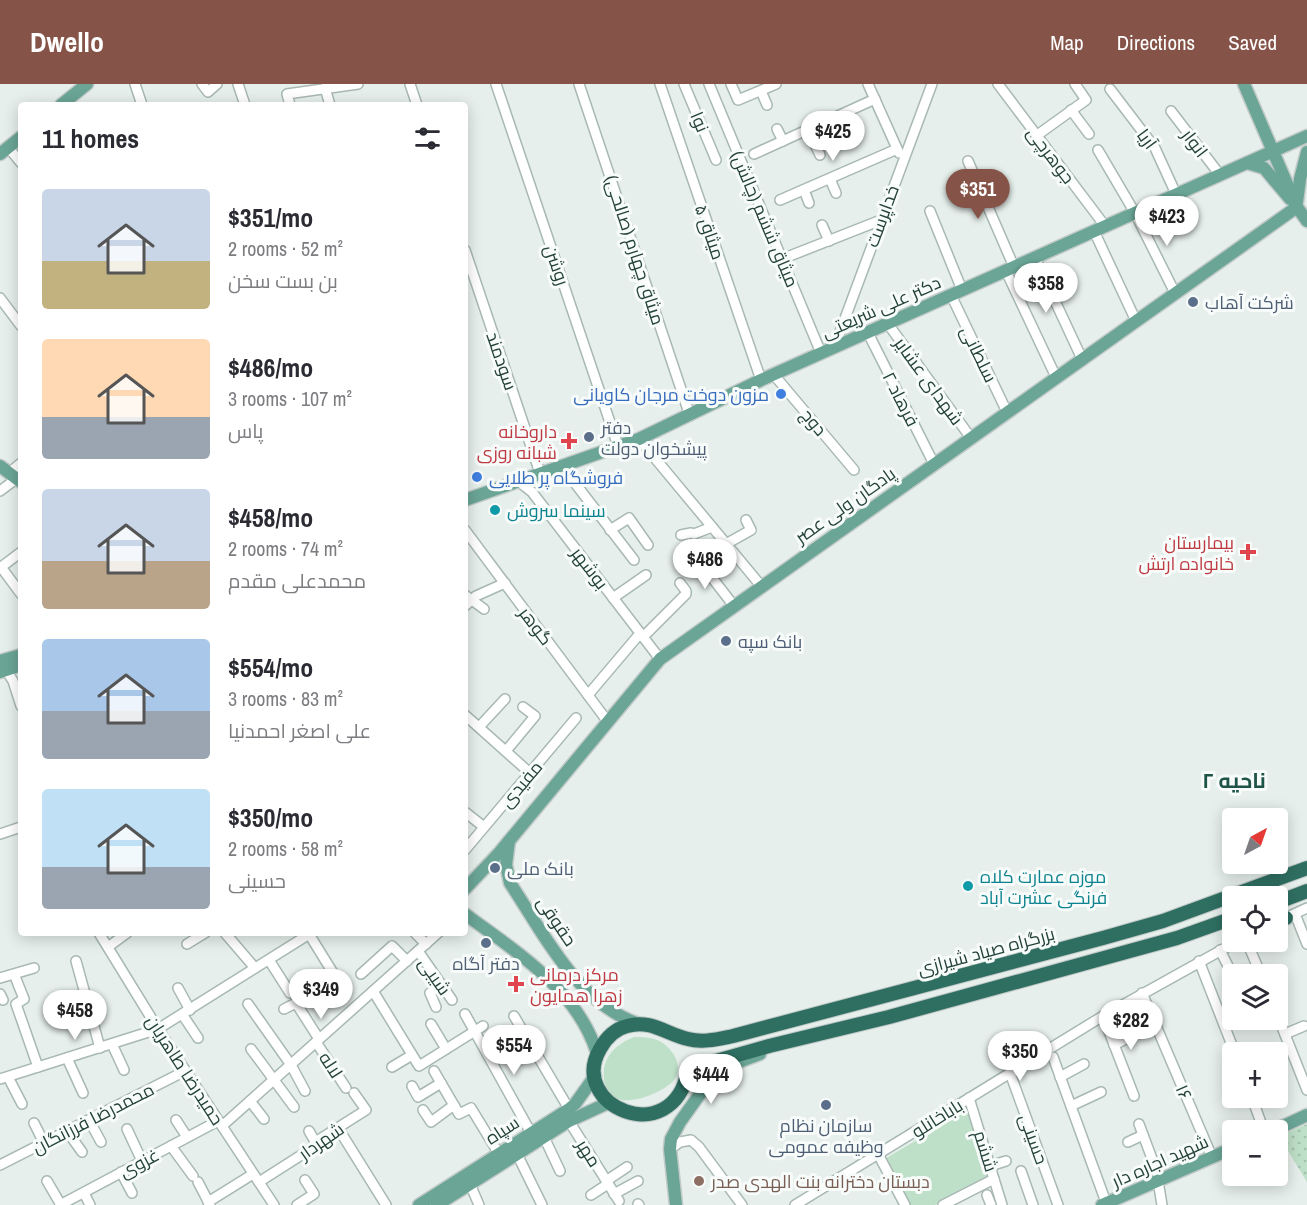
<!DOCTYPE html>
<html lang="en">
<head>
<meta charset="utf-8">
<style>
	:root { --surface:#fff; --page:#f2f2f3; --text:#2b2b33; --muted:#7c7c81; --accent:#855347 }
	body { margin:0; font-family:"Archivo Narrow",Cairo,sans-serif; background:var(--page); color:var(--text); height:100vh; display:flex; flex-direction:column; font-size:22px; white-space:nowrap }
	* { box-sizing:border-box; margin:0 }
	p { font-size:20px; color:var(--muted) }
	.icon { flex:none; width:33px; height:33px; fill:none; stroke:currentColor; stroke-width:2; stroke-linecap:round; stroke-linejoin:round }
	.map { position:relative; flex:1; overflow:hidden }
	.sheet { position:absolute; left:18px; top:18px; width:450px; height:834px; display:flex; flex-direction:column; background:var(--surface); border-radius:6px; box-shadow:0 3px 15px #0003 }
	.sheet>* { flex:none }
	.needle { width:39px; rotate:40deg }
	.fabs { position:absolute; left:1222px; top:724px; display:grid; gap:12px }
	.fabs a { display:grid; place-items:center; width:66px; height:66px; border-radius:6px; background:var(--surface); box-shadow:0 3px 15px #0003; font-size:30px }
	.price { position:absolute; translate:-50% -51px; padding:0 14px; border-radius:21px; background:#fff; color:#222; font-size:20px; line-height:39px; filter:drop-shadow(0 2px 3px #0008) }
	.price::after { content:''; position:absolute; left:50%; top:36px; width:18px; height:14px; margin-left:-9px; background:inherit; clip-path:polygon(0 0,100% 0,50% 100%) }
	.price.current { background:var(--accent); color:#fff }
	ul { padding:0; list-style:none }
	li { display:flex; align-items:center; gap:18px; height:150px; padding:0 24px }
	li span { display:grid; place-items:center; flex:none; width:168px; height:120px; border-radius:6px; color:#555 }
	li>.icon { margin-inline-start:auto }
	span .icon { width:72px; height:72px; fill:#fffc; stroke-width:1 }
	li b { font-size:26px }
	h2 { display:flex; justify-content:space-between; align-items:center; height:72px; padding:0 24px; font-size:26px }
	header { display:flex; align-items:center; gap:36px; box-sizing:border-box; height:84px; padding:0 30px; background:var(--accent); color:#fff }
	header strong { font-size:28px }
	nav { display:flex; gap:33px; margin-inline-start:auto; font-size:21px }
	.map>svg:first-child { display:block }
	.grass { fill:#bfe0c8 }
	.park { fill:url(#park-dots) }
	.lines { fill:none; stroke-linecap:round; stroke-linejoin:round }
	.minor-casing { stroke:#a8b8b2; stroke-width:12 }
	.major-casing { stroke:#c2cac8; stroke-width:15 }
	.highway-casing { stroke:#c2cac8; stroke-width:16 }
	.minor { stroke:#fff; stroke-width:9 }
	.major { stroke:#6aa596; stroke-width:12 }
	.highway { stroke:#2f6f62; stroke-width:14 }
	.service-dot { fill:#5c6f8a; stroke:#f7fbf9; stroke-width:2 }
	.shop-dot { fill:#3f7fe0; stroke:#f7fbf9; stroke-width:2 }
	.health-dot { fill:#e0444e; stroke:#f7fbf9; stroke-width:2 }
	.culture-dot { fill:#0f9aa8; stroke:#f7fbf9; stroke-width:2 }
	.education-dot { fill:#8d6e63; stroke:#f7fbf9; stroke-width:2 }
	.labels { text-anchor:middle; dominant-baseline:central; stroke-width:6; stroke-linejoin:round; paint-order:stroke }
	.street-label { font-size:18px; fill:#24423a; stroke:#f7fbf9 }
	.service-label { font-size:18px; fill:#4e5e75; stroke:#f7fbf9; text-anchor:start }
	.shop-label { font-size:18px; fill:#366cbe; stroke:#f7fbf9; text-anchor:end }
	.health-label { font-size:18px; fill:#be3a42; stroke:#f7fbf9; text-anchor:end }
	.culture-label { font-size:18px; fill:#0d838f; stroke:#f7fbf9; text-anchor:start }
	.education-label { font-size:18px; fill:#785e54; stroke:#f7fbf9; text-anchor:start }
	.quarter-label { font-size:21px; font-weight:bold; fill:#1f5548; stroke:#f7fbf9 }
</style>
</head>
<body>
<header>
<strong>Dwello</strong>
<nav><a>Map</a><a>Directions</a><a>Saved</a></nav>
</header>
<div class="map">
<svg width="1307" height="1121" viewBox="0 0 1307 1121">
	<defs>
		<pattern id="park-dots" width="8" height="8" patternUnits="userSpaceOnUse" patternTransform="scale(1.5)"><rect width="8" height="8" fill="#bfe0c8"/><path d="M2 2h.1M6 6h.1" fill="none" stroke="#a4c1ad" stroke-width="1.8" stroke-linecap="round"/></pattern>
	</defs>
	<rect width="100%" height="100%" fill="#e6efeb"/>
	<g class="grass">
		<path d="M634,953C642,953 649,953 657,956C674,963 687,987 670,1000C658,1010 625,1024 610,1011C606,1007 604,1000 604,994C602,973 616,960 634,953Z"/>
		<path d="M969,1025L989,1094L935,1121H908L883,1076Z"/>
	</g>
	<path class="park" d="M1307,1040V1098L1279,1052Z"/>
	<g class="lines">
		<g class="minor-casing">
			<g id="minor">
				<path d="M135,0L142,21"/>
				<path d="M202,0L208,8L217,0"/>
				<path d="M238,0L245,21"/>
				<path d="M410,0L417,21"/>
				<path d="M496,0L618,362"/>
				<path d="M579,0L690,332"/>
				<path d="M660,0L761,296"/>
				<path d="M684,0L716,76"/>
				<path d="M709,0L821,269"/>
				<path d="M731,0L738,16L776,0"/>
				<path d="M868,0L899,69"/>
				<path d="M998,0L1105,142"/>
				<path d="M325,4L330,21"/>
				<path d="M1110,5L1155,64L1176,110"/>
				<path d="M761,7L767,21"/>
				<path d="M290,21L287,10L358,0"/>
				<path d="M1071,26L1089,50"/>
				<path d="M1171,27L1220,91"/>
				<path d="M777,45L783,57"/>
				<path d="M808,45L820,71"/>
				<path d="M1036,52L1086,16L1075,0"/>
				<path d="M8,63L21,79"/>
				<path d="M1098,66L1135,129L1175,209"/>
				<path d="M754,70L875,15"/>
				<path d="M968,77L1014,183"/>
				<path d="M830,95L836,109"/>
				<path d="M804,106L809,119"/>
				<path d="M780,116L897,65"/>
				<path d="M930,127L962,206"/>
				<path d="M822,141L829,157"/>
				<path d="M1094,147L1136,237"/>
				<path d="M465,166L540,389"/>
				<path d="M1035,174L1082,275"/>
				<path d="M782,175L881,136"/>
				<path d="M1006,187L1056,293"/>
				<path d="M951,211L1007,328"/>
				<path d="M0,214L21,242"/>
				<path d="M888,240L971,354"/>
				<path d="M868,249L934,380"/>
				<path d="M834,264L932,0"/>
				<path d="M774,291L854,386"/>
				<path d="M639,355L762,503"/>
				<path d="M561,381L634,476"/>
				<path d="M9,389L21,379"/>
				<path d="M518,397L532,408L660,575"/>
				<path d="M0,407L16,395"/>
				<path d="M465,446L608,638"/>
				<path d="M610,446L629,434L648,461"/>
				<path d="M681,451L691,449L694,450L712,443"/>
				<path d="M726,460L751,446L746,436"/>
				<path d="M696,473L734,522"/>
				<path d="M1,483L21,510"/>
				<path d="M0,484L21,468"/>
				<path d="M465,511L484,525"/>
				<path d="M613,514L646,491"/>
				<path d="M465,522L476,512L505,499"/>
				<path d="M643,553L686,510V507L680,499"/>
				<path d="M4,583L13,597L21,622"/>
				<path d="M588,611L637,553"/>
				<path d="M465,631L530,689"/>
				<path d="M479,643L505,615"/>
				<path d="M506,667L535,632L523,623"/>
				<path d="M465,728L484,743"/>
				<path d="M0,750L21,743"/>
				<path d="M465,766L576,634"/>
				<path d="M1283,835L1307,824"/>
				<path d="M1297,835L1307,860"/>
				<path d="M99,849L158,945L274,1121"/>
				<path d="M225,849L255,884"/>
				<path d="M415,849L426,860"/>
				<path d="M309,850L338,897"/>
				<path d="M1247,858L1261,891"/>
				<path d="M187,860L205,849"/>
				<path d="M108,863L127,849"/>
				<path d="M1220,866L1228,882"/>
				<path d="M418,867L452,916"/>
				<path d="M269,876L290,909"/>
				<path d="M76,877L100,964"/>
				<path d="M1199,877L1235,969"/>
				<path d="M361,890L392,862L407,877"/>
				<path d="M0,894L34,884"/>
				<path d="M16,895L24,915L16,920L38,983"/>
				<path d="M178,904L190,926"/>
				<path d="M373,907L419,982L483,942"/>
				<path d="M1142,909L1212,1073"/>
				<path d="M0,910L3,916"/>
				<path d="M248,920L291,981L305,1007"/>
				<path d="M436,923L430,909L441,901"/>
				<path d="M284,925L296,919L319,955"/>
				<path d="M182,930L198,954"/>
				<path d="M465,930L531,1049"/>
				<path d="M514,932L569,1025"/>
				<path d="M1103,932L1134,1012"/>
				<path d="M1278,933L1307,1006"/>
				<path d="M431,940L446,965"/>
				<path d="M1285,950L1304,942"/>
				<path d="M316,958L346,1004"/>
				<path d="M112,960L124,986"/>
				<path d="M1114,961L1130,953"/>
				<path d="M251,965L294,1023"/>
				<path d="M1053,973L1107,1121"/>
				<path d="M67,974L83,1009"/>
				<path d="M392,983L412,971"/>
				<path d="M434,987L459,1030L471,1024L499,1070"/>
				<path d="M1010,989L1058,1121"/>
				<path d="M8,993L22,1020"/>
				<path d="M1060,993L1084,980"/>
				<path d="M0,995L158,945L311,849"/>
				<path d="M412,1002L418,1013L441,999"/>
				<path d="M969,1014L1002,1121"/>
				<path d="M1252,1014L1264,1047"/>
				<path d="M250,1017L264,1035"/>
				<path d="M1071,1022L1101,1008"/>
				<path d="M423,1026L431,1038L454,1021"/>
				<path d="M89,1036L101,1058"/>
				<path d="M176,1036L187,1053"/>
				<path d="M569,1037L619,1117"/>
				<path d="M34,1039L44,1059"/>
				<path d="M1139,1040L1160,1096"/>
				<path d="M222,1042L438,849"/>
				<path d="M338,1044L386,1121"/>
				<path d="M127,1045L142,1077"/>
				<path d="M67,1047L82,1068"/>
				<path d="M309,1047L317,1061"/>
				<path d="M544,1053L560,1087"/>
				<path d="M1128,1058L1143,1051"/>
				<path d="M171,1062L193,1092"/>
				<path d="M670,1065L680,1058L691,1056L699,1063L742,1121"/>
				<path d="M517,1070L542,1121"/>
				<path d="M878,1070L905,1121"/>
				<path d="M0,1081L185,987"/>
				<path d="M990,1082L1006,1077"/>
				<path d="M1021,1087L1033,1121"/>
				<path d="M121,1088L132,1109"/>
				<path d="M47,1097L61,1121"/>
				<path d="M606,1097L627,1083"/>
				<path d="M1158,1097L1162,1121"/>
				<path d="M198,1098L210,1121"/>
				<path d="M259,1098L317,1061L320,1055L366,1026L354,1009"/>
				<path d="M470,1100L479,1121"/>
				<path d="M84,1109L90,1121"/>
				<path d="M614,1110L638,1097"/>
				<path d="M591,1111L608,1100"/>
				<path d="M987,1111L991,1121"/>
				<path d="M208,1118L253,1090"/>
				<path d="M638,1120L639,1121"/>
				<path d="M60,1121L218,1037"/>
				<path d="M297,1121L314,1110L305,1096"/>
				<path d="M795,1121L1103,932L1236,858"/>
				<path d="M943,1121L994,1095"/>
			</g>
		</g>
		<g class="major-casing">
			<g id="major">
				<path d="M1244,0L1297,123L1307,137"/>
				<path d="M61,21L87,0"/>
				<path d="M0,70L21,53"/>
				<path d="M1247,79L1264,84L1290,115"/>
				<path d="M1297,118L1300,95L1307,68"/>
				<path d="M0,382L21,398"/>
				<path d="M465,416L639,355L761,296L1307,52"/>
				<path d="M0,577L21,571"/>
				<path d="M0,588L21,581"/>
				<path d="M509,757L506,781L510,799C544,850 578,920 639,940"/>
				<path d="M465,805L499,769L660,575L1297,123"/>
				<path d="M465,830C516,868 577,905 597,969"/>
				<path d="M1273,1047L1307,1031"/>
				<path d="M419,1121L569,1025L575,1020L595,992"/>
				<path d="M437,1121L569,1037L608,1019"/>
				<path d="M676,1121L670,1065L671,1055L680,1038L710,996L731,981L760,970"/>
				<path d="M1102,1121L1233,1064"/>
			</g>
		</g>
		<g class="highway-casing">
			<g id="highway">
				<path d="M1278,818L1307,807"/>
				<path d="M1233,834L1177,854L889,933L769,962L709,979L688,987C672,1067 567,1022 600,965C606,954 615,945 627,942C651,935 666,950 688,955C703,959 718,955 733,952L1103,854L1163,837L1307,784"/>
				<path d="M1278,835L1286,834"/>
			</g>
		</g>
		<use href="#minor" class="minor"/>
		<use href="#major" class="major"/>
		<use href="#highway" class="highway"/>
	</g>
	<g class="service-dot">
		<circle cx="1193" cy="218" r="6"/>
		<circle cx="589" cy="353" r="6"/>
		<circle cx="726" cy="557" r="6"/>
		<circle cx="495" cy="784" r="6"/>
		<circle cx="486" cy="859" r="6"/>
		<circle cx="826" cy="1021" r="6"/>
	</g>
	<g class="shop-dot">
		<circle cx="781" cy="310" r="6"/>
		<circle cx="477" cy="393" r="6"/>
	</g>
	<g class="health-dot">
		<path d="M566 348h6v6h6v6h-6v6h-6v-6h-6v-6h6z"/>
		<path d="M1245 459h6v6h6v6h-6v6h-6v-6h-6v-6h6z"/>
		<path d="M513 891h6v6h6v6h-6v6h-6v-6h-6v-6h6z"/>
	</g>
	<g class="culture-dot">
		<circle cx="495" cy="426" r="6"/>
		<circle cx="968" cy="802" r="6"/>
	</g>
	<circle class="education-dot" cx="699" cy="1097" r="6"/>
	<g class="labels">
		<g class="street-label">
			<text transform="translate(700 38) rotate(67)">نوا</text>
			<text transform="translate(1147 55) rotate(54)">آریا</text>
			<text transform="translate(1195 59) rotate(53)">انوار</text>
			<text transform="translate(1051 71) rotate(53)">جوهرچی</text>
			<text transform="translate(882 132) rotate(-70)">خداپرست</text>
			<text transform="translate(765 135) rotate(67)">میثاق ششم (چالش)</text>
			<text transform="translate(710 148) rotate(71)">میثاق ۵</text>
			<text transform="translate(635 166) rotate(72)">میثاق چهارم (صالحی)</text>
			<text transform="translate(557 181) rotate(71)">روشن</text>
			<text transform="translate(881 223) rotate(-24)">دکتر علی شریعتی</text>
			<text transform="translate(979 270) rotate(64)">سلطانی</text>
			<text transform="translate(502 277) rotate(71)">سودمند</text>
			<text transform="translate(929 297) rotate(54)">شهدای عشایر</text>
			<text transform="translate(901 315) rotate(63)">فرهاد ۲</text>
			<text transform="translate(814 338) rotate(50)">دوج</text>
			<text transform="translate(845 421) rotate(-35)">پادگان ولی عصر</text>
			<text transform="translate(590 484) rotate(53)">بوشهر</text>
			<text transform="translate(536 542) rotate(53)">گوهر</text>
			<text transform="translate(521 700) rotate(-50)">مفیدی</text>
			<text transform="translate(557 837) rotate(56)">حقوقی</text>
			<text transform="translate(986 867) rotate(-15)">بزرگراه صیاد شیرازی</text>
			<text transform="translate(435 892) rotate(55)">شیبی</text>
			<text transform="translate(331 981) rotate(57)">لاله</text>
			<text transform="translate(185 986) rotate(57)">حمیدرضا طاهریان</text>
			<text transform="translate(1184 1008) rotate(67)">۱۶</text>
			<text transform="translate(93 1034) rotate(-27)">محمدرضا فرزانگان</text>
			<text transform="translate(937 1034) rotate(-32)">باباخانلو</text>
			<text transform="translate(502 1046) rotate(-33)">سپاه</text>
			<text transform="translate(1034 1055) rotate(70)">حسینی</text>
			<text transform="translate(321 1057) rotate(-35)">شهردار</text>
			<text transform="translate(986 1067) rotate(73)">ششم</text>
			<text transform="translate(589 1069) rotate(58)">مهر</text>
			<text transform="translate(1160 1077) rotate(-24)">شهید اجاره دار</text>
			<text transform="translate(139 1079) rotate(-28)">غزوی</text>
		</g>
		<g class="service-label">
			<text x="1205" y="218">شرکت آهاب</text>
			<text x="601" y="343">دفتر<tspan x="601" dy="21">پیشخوان دولت</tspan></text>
			<text x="738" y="557">بانک سپه</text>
			<text x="507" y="784">بانک ملی</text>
			<text x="486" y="879" text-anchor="middle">دفتر آگاه</text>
			<text x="826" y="1041" text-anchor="middle">سازمان نظام<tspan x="826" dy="21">وظیفه عمومی</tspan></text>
		</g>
		<g class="shop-label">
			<text x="769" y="310">مزون دوخت مرجان کاویانی</text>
			<text x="489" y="393" text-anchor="start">فروشگاه پر طلایی</text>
		</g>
		<g class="health-label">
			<text x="557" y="347">داروخانه<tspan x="557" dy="21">شبانه روزی</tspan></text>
			<text x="1234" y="458">بیمارستان<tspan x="1234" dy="21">خانواده ارتش</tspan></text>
			<text x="530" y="890" text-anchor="start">مرکز درمانی<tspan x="530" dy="21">زهرا همایون</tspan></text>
		</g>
		<g class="culture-label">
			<text x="507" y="426">سینما سروش</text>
			<text x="980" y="792">موزه عمارت کلاه<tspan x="980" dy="21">فرنگی عشرت آباد</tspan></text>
		</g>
		<g class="education-label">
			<text x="711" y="1097">دبستان دخترانه بنت الهدی صدر</text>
		</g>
		<g class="quarter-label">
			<text x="1234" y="696">ناحیه ۲</text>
		</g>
	</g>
</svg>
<div class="fabs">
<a><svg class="needle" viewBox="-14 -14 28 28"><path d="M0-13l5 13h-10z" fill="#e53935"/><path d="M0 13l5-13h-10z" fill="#7c7c81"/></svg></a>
<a><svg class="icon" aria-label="locate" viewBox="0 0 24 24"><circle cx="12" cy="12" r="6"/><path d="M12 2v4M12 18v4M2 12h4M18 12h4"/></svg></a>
<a><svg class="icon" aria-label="layers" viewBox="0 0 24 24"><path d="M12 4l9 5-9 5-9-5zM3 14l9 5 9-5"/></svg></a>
<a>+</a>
<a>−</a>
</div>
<b class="price" style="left:833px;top:78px">$425</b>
<b class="price current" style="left:978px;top:136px">$351</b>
<b class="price" style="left:1167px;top:163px">$423</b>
<b class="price" style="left:1046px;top:230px">$358</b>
<b class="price" style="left:705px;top:506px">$486</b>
<b class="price" style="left:321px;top:936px">$349</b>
<b class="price" style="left:75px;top:957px">$458</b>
<b class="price" style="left:1131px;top:967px">$282</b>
<b class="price" style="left:514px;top:992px">$554</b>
<b class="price" style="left:1020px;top:998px">$350</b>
<b class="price" style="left:711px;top:1021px">$444</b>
<section class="sheet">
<h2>11 homes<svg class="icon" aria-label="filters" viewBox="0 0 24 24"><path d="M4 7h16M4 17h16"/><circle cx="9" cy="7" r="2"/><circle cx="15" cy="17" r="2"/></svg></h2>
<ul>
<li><span style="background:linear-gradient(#c9d6e8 60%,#c2b280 0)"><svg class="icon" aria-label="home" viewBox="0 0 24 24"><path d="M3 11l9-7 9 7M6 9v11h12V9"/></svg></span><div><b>$351/mo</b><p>2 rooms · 52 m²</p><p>بن بست سخن</p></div></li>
<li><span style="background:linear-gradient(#ffd9b3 65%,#9aa5b1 0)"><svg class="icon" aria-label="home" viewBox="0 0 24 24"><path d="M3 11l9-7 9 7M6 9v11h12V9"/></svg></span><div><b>$486/mo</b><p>3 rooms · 107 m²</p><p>پاس</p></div></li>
<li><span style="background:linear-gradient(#c9d6e8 60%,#b9a48a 0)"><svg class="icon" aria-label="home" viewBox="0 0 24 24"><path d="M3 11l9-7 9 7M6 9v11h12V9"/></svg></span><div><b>$458/mo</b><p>2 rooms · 74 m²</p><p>محمدعلی مقدم</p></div></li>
<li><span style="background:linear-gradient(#a9c7e8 60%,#9aa5b1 0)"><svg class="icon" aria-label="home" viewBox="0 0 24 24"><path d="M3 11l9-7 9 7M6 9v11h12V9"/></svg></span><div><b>$554/mo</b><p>3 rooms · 83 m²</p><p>علی اصغر احمدنیا</p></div></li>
<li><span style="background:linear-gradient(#bfe0f5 65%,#9aa5b1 0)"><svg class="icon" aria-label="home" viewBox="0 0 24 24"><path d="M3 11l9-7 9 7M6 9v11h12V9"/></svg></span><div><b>$350/mo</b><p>2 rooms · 58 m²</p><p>حسینی</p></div></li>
</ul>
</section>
</div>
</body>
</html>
